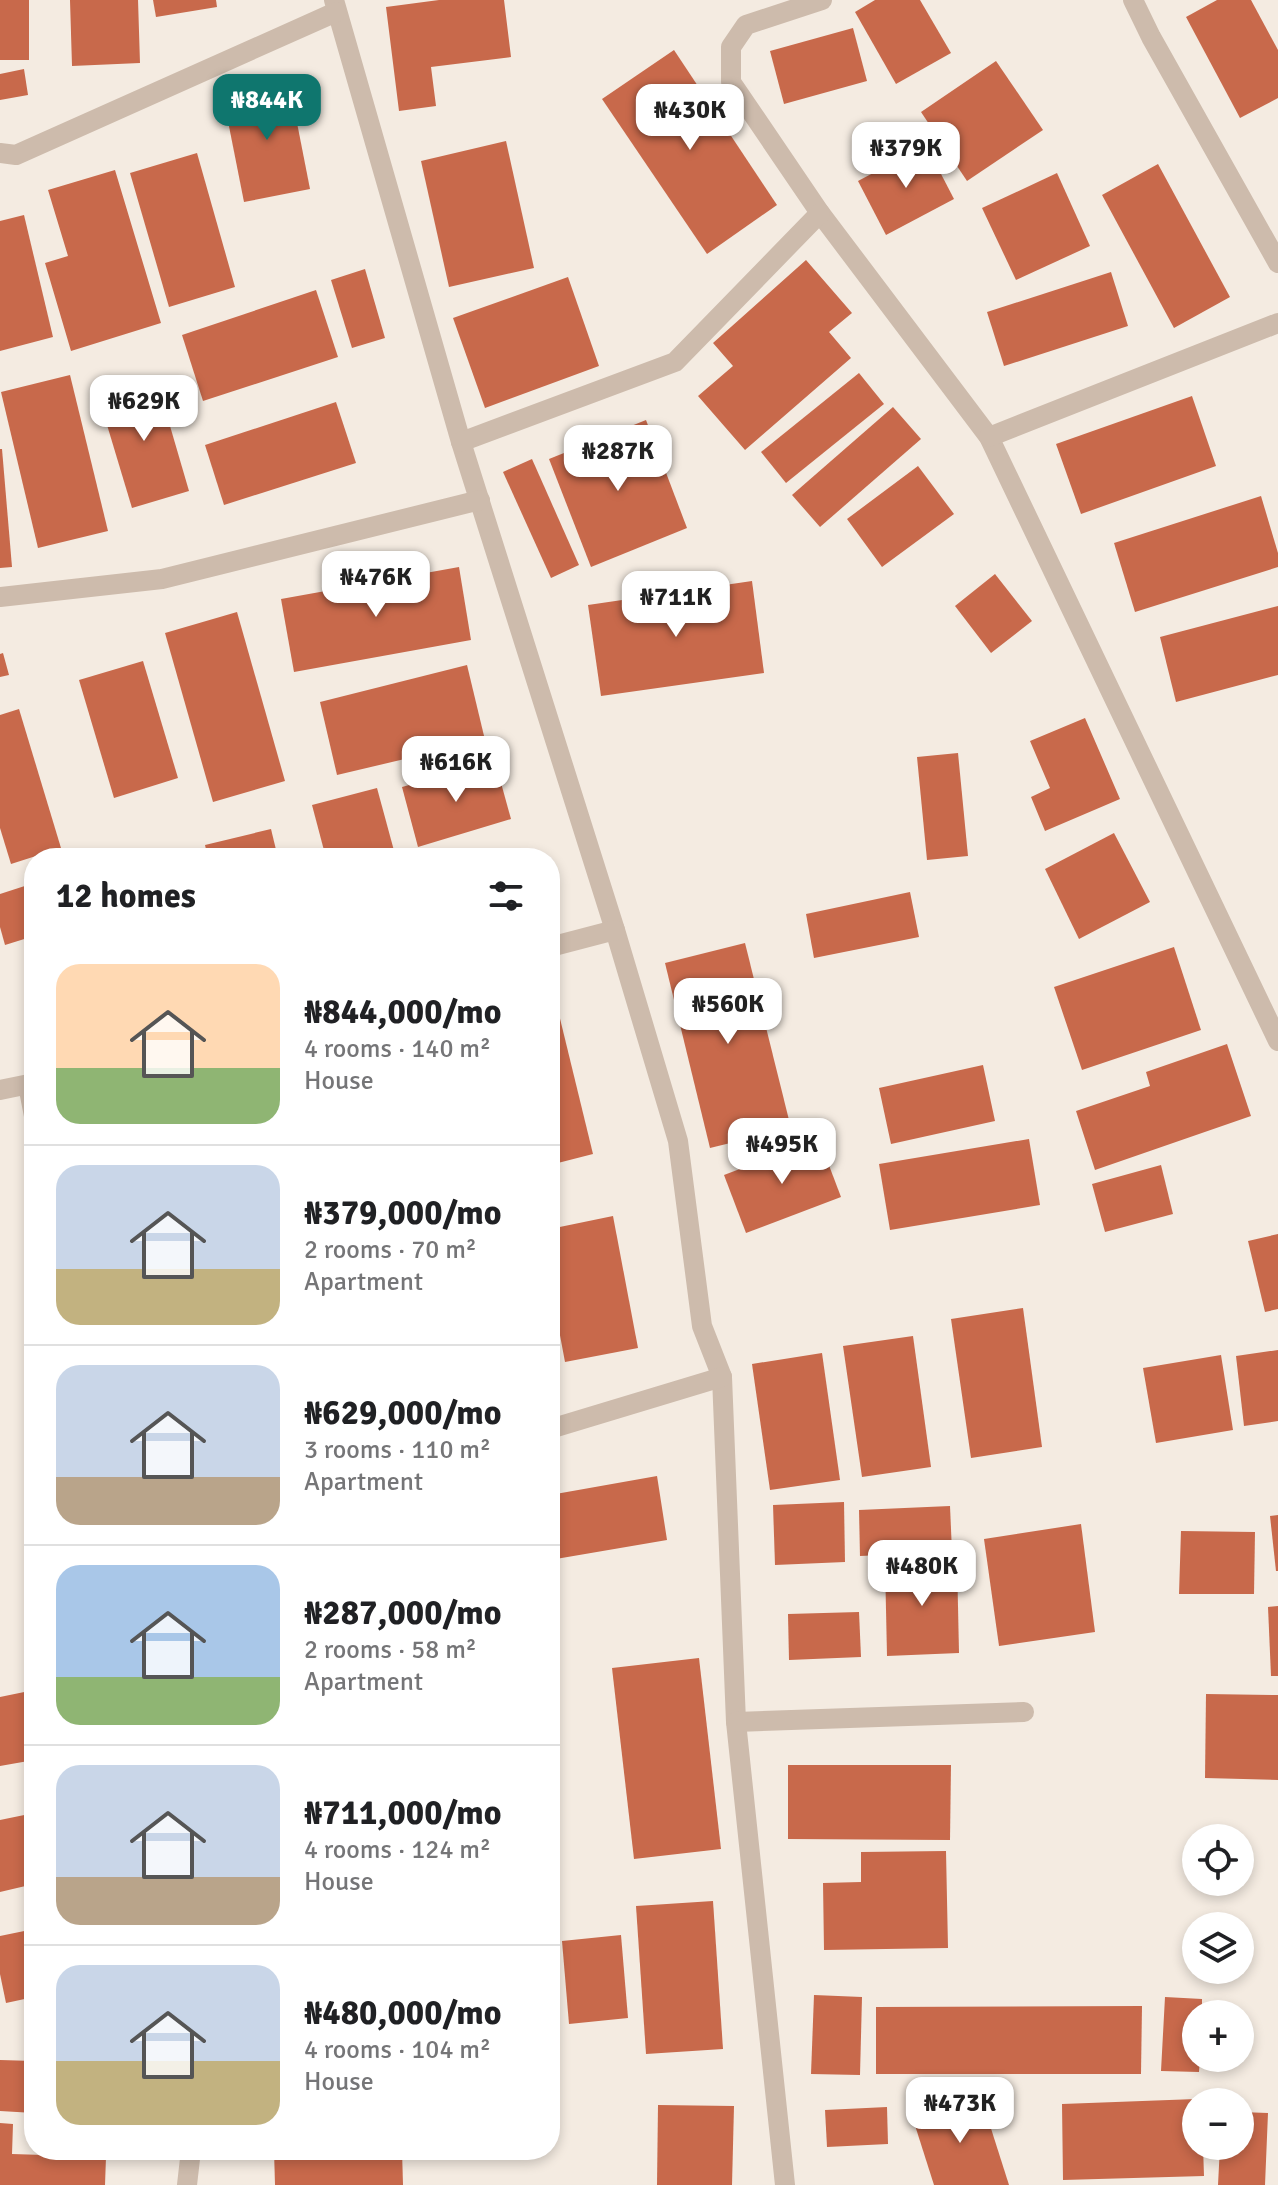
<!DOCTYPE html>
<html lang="en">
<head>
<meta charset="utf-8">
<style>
	:root { --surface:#fff; --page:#f2f2f2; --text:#202124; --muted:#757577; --line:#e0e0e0; --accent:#0f766e }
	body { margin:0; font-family:Signika,sans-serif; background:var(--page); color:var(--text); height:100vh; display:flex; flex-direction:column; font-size:30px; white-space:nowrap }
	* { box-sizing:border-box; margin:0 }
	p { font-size:26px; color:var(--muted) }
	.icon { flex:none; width:44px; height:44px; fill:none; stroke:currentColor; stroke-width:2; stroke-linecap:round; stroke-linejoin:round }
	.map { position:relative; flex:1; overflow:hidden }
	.panel { position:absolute; left:24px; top:848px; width:536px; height:1312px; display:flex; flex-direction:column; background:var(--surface); border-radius:32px; box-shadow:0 4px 12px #0003 }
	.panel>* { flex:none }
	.fabs { position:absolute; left:1182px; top:1824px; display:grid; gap:16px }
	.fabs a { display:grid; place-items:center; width:72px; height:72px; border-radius:50%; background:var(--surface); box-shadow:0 4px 12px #0003; font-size:40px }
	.price { position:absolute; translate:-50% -68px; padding:0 18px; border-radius:16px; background:#fff; color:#222; font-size:26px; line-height:52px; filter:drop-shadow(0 2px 4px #0008) }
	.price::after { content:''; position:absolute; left:50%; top:48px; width:24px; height:18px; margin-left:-12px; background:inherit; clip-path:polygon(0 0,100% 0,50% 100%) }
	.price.active { background:var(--accent); color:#fff }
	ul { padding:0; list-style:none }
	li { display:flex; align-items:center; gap:24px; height:200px; padding:0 32px }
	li+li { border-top:2px solid var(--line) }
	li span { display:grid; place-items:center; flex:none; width:224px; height:160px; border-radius:24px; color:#555 }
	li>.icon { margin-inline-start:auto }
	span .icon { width:96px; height:96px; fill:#fffc; stroke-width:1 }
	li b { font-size:34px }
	h2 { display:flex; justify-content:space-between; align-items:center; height:96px; padding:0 32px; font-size:34px }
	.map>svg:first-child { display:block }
	.building { fill:#c8694b }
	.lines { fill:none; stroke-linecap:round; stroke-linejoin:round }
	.minor { stroke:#cdbbac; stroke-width:20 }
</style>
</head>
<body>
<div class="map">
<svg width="1278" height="2185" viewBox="0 0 1278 2185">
	<rect width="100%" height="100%" fill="#f4ebe1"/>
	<g class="building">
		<rect x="0" y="0" width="29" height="60"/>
		<path d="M70,0H138L140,63L72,66Z"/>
		<path d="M153,0H216L217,7L156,17Z"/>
		<path d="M439,0H504L511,57L431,67L436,106L399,111L386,7Z"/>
		<path d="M875,0H920L951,53L896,84L855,12Z"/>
		<path d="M1217,0H1251L1278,50V98L1240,118L1186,17Z"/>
		<path d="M853,28L867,81L784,104L770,51Z"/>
		<path d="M674,50L777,205L707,254L602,99Z"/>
		<path d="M996,61L1043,130L967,181L921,112Z"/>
		<path d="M24,69L28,95L0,100V74Z"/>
		<path d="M289,82L310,189L244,202L223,96Z"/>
		<path d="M506,141L534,268L449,287L421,161Z"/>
		<path d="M926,145L954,199L886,235L858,181Z"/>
		<path d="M197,153L235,287L169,307L130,173Z"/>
		<path d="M1158,164L1230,297L1174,328L1102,195Z"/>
		<path d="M115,170L161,323L71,351L45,263L68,256L48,190Z"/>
		<path d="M1057,173L1090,246L1016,280L982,208Z"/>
		<path d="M24,215L53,337L0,351V221Z"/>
		<path d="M806,260L852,313L829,332L851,358L745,450L698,396L733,366L713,343Z"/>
		<path d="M365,269L385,338L352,348L331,280Z"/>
		<path d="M1111,272L1128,326L1004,366L987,312Z"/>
		<path d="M568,277L599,366L485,408L453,318Z"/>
		<path d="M316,290L338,357L203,401L182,335Z"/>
		<path d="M859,373L884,404L786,483L761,452Z"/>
		<path d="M70,375L108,531L38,548L1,392Z"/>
		<path d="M156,378L189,491L132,508L98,395Z"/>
		<path d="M1192,396L1216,466L1081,514L1056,444Z"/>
		<path d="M336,402L356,463L224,505L205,445Z"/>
		<path d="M893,407L921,439L820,527L792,495Z"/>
		<path d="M646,420L687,528L591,567L549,459Z"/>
		<path d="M0,449H2L12,567L0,568Z"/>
		<path d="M532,459L579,565L551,578L503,472Z"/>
		<path d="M918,466L954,514L882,567L847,519Z"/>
		<path d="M1261,496L1278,553V567L1135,612L1114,543Z"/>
		<path d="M459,567L471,640L294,672L281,599Z"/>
		<path d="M995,574L1032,621L991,653L955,606Z"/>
		<path d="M752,581L764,673L601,696L588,605Z"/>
		<path d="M1278,606V675L1176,702L1160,637Z"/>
		<path d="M237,612L285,781L213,802L165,633Z"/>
		<path d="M3,653L9,675L0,677V654Z"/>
		<path d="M143,661L178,778L114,798L79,680Z"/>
		<path d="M467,665L485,740L337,775L320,702Z"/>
		<path d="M19,709L61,848L11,864L0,828V715Z"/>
		<path d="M1085,718L1120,799L1045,831L1031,797L1050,788L1030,741Z"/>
		<path d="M958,753L968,856L927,860L917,757Z"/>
		<path d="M495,761L511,819L418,847L402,787Z"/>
		<path d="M377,788L396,858H326L312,805Z"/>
		<path d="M271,829L278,858H208L205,845Z"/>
		<path d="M1114,833L1150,902L1079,939L1045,869Z"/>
		<path d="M183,848L185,858H142V857Z"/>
		<path d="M34,883V936L5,945L0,927V894Z"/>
		<path d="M910,892L919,937L814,958L806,914Z"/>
		<path d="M745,943L791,1128L710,1148L665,963Z"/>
		<path d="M1174,947L1201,1030L1082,1070L1054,987Z"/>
		<path d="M555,998L593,1154L550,1165V999Z"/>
		<path d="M1227,1044L1251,1116L1095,1170L1076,1111L1150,1086L1146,1072Z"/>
		<path d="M983,1065L995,1121L891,1144L879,1088Z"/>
		<path d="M819,1139L841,1197L746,1233L724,1175Z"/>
		<path d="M1029,1139L1040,1205L890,1230L879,1164Z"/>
		<path d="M1161,1165L1173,1214L1105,1232L1092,1184Z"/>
		<path d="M613,1216L638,1348L565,1362L550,1282V1229Z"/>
		<path d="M1278,1234V1309L1265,1312L1248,1241Z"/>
		<path d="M1023,1308L1042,1447L971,1458L951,1319Z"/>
		<path d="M913,1336L931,1467L862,1477L843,1346Z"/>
		<path d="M1278,1350V1421L1244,1426L1236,1356Z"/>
		<path d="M822,1353L840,1480L770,1490L752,1364Z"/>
		<path d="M1221,1355L1233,1430L1156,1443L1143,1368Z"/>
		<path d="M657,1476L667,1540L550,1560V1495Z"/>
		<path d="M844,1502L845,1562L775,1565L773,1505Z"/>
		<path d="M950,1506L952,1552L860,1556L859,1510Z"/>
		<path d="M1278,1515V1571H1276L1270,1516Z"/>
		<path d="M1081,1524L1095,1632L999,1646L984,1539Z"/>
		<path d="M1181,1531L1255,1532L1254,1594H1179Z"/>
		<path d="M957,1560L959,1653L887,1656L885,1563Z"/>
		<path d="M1278,1606V1676H1271L1268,1607Z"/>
		<path d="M859,1612L861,1657L789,1660L788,1614Z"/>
		<path d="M699,1658L721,1849L634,1859L612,1668Z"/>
		<path d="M34,1690V1760L0,1766V1697Z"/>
		<path d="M1206,1694L1278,1695V1780L1205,1778Z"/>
		<path d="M788,1765H951L950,1840L788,1839Z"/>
		<path d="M34,1813V1884L0,1892V1820Z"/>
		<path d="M946,1851L948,1948L824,1950L823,1883L861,1882V1852Z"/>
		<path d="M713,1901L723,2049L646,2054L636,1906Z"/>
		<path d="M34,1929V1997L6,2003L0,1974V1936Z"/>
		<path d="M621,1935L628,2018L569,2024L562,1941Z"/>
		<path d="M814,1995L862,1997L860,2075L811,2074Z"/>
		<path d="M1165,1997L1202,1999V2014H1196V2058H1200L1199,2072L1161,2071Z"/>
		<path d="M1142,2006L1141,2074H876V2007Z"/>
		<path d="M0,2060L34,2061V2113L0,2111Z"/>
		<path d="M980,2094L1009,2185H934L912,2116Z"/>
		<path d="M1196,2099V2146H1203L1204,2176L1063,2180L1062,2104Z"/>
		<path d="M658,2105L734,2106L732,2185H657Z"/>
		<path d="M887,2107L888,2144L827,2147L825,2110Z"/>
		<path d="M1240,2112L1268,2113L1265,2185H1218L1220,2146H1240Z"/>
		<path d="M0,2123L13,2124L12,2154L106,2157L105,2185H0Z"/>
		<path d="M274,2150H402L403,2185H275Z"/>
	</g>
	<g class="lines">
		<g class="minor">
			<path d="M334,0L461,442L615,930L678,1141L702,1326L722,1377L736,1722L785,2185"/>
			<path d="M822,0L746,25L731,47V82L820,213L989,437L1278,1041"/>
			<path d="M1133,0L1151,37L1278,263"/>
			<path d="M0,153L16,155L336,12"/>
			<path d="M989,437L1278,323"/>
			<path d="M461,442L675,362L820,213"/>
			<path d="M0,597L162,579L480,500"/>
			<path d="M550,947L615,930"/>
			<path d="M28,1085L34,1116"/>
			<path d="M0,1090L34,1083"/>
			<path d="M550,1429L722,1377"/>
			<path d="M736,1722L1024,1712"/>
			<path d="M187,2185L191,2150"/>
		</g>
	</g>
</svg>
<div class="fabs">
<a><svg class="icon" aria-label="locate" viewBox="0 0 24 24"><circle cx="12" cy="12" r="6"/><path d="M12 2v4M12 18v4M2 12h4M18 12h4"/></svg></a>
<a><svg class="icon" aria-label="layers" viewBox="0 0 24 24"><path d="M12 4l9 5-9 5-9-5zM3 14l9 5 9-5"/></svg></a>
<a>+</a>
<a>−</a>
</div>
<b class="price active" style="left:267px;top:142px">₦844K</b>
<b class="price" style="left:690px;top:152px">₦430K</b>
<b class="price" style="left:906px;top:190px">₦379K</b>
<b class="price" style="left:144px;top:443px">₦629K</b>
<b class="price" style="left:618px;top:493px">₦287K</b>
<b class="price" style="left:376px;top:619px">₦476K</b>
<b class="price" style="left:676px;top:639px">₦711K</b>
<b class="price" style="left:456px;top:804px">₦616K</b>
<b class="price" style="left:728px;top:1046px">₦560K</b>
<b class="price" style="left:782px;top:1186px">₦495K</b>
<b class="price" style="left:922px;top:1608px">₦480K</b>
<b class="price" style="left:960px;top:2145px">₦473K</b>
<section class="panel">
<h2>12 homes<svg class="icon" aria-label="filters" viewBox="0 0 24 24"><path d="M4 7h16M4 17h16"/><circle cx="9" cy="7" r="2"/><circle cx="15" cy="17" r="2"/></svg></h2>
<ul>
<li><span style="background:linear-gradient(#ffd9b3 65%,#8fb573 0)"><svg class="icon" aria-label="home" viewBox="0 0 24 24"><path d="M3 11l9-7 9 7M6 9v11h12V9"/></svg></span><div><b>₦844,000/mo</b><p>4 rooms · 140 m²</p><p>House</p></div></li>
<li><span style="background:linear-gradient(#c9d6e8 65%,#c2b280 0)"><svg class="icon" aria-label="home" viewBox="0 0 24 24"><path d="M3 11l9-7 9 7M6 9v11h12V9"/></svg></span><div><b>₦379,000/mo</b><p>2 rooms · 70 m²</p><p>Apartment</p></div></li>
<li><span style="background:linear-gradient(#c9d6e8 70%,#b9a48a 0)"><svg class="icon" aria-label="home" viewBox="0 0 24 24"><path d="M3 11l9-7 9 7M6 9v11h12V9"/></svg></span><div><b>₦629,000/mo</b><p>3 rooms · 110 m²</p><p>Apartment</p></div></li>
<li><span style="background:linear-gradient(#a9c7e8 70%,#8fb573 0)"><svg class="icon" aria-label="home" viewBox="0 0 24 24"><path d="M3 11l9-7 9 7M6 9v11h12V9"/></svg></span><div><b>₦287,000/mo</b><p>2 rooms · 58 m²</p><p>Apartment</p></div></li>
<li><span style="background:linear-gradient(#c9d6e8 70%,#b9a48a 0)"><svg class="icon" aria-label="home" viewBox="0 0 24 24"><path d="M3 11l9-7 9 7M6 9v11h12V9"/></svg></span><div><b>₦711,000/mo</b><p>4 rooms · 124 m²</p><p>House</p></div></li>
<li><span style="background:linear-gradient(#c9d6e8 60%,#c2b280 0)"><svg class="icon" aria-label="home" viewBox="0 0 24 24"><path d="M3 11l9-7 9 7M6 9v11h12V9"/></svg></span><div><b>₦480,000/mo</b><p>4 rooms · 104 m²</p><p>House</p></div></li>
</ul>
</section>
</div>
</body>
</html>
